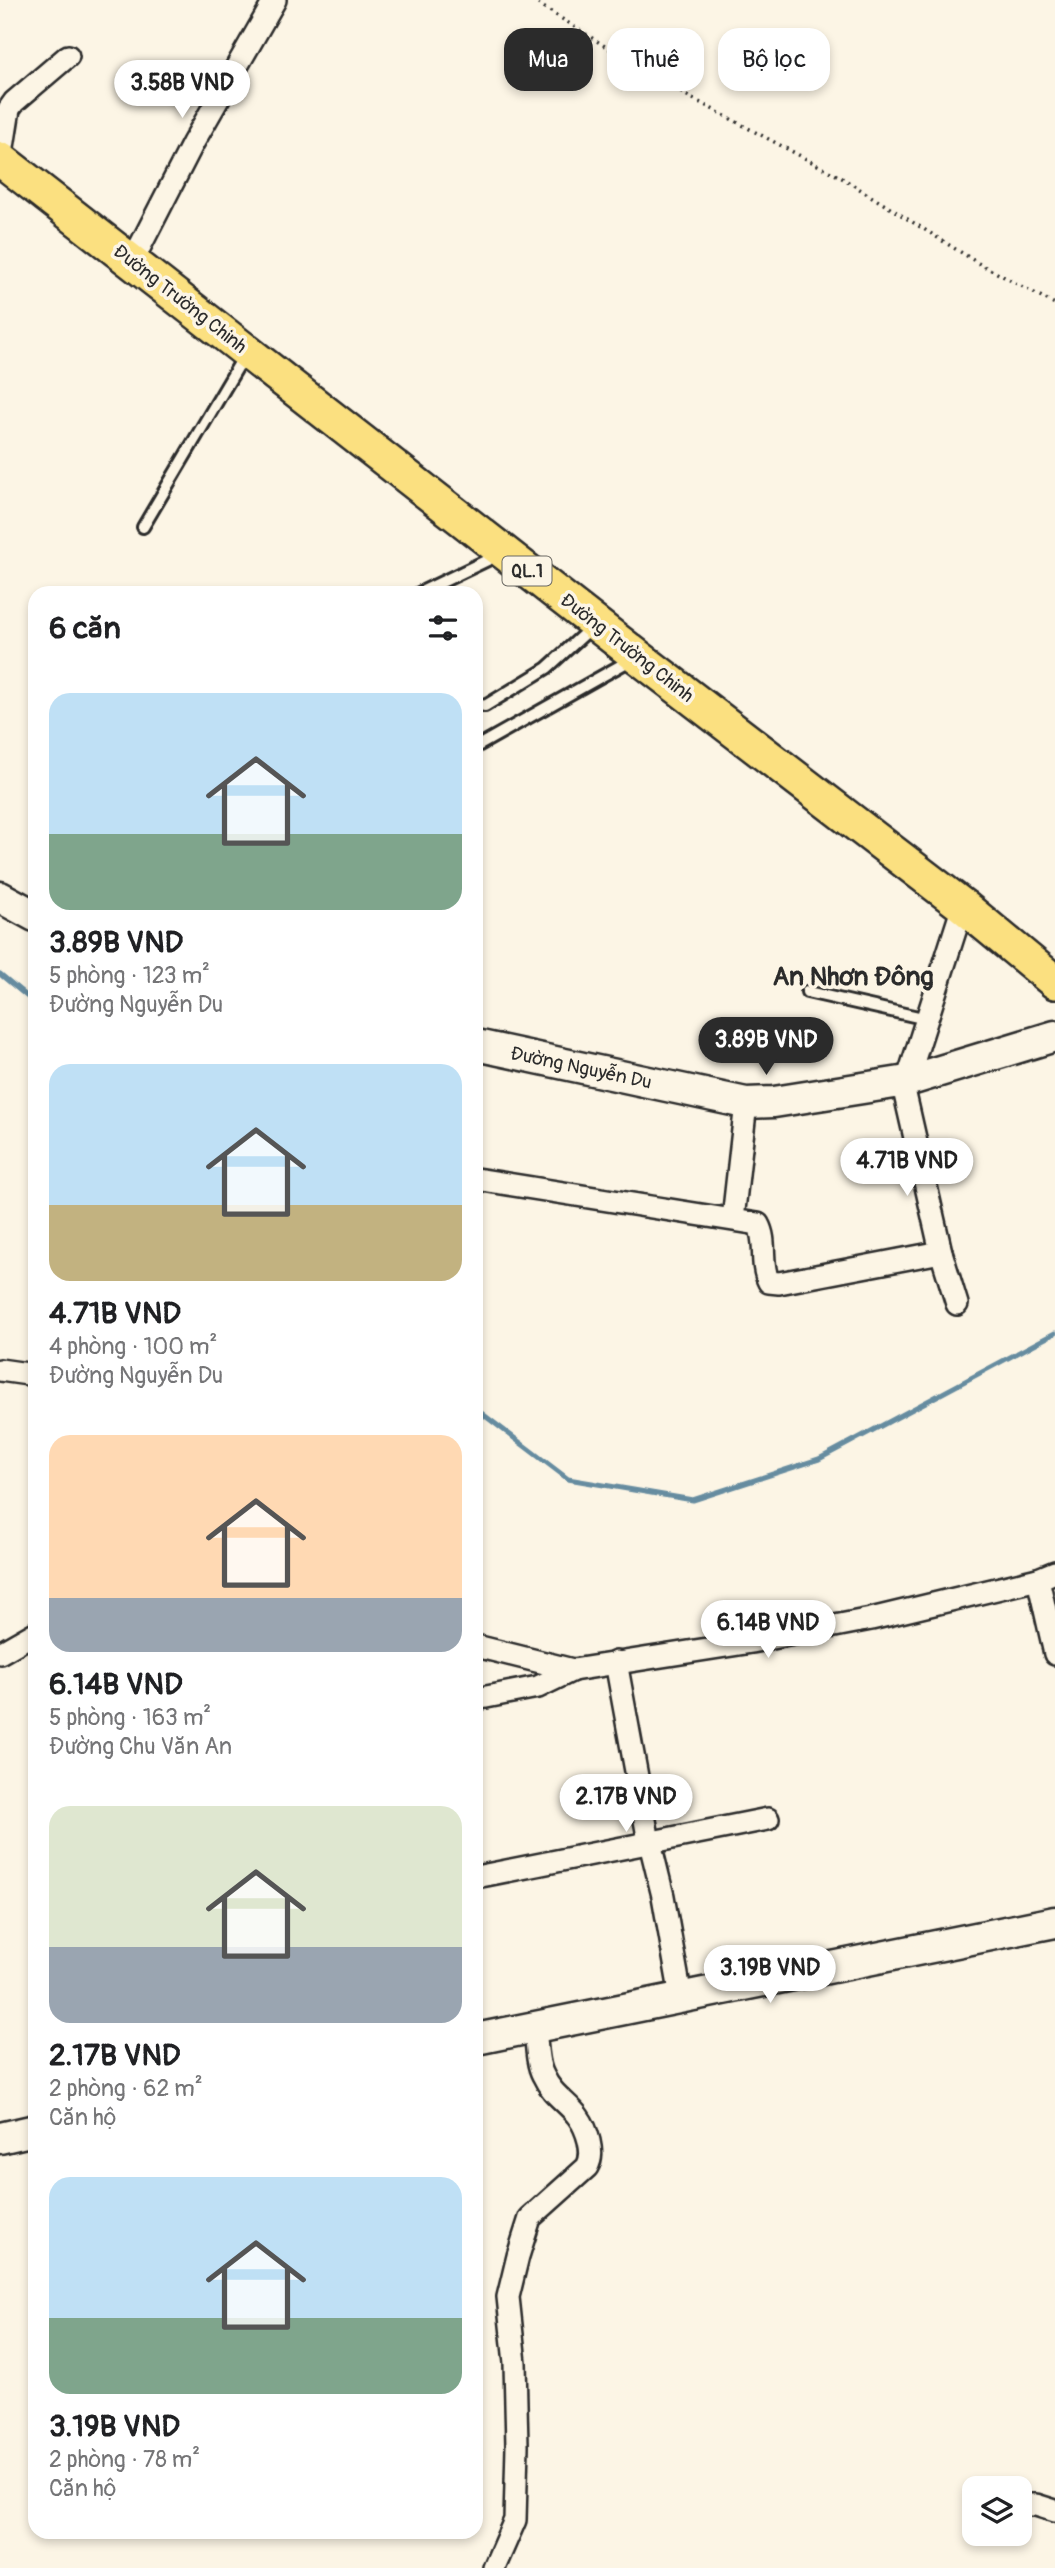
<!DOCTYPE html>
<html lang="vi">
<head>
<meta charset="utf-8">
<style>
	:root { --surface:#fff; --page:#f2f2f2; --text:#202124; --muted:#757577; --accent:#2b2b2b }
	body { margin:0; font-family:Pangolin,sans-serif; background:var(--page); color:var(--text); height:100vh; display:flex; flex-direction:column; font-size:26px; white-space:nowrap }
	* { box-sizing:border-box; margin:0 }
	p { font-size:23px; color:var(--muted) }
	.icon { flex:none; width:38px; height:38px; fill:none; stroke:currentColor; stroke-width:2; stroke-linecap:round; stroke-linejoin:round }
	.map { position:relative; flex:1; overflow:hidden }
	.drawer { position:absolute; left:28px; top:586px; width:455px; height:1953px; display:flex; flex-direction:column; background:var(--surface); border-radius:21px; box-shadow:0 4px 10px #0003 }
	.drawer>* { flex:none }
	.banner { position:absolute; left:504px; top:28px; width:444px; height:63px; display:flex; gap:14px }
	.buttons { position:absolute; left:962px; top:2476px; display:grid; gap:14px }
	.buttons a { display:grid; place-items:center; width:70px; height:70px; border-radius:14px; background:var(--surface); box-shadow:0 4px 10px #0003; font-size:35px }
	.price { position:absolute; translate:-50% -60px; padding:0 16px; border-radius:24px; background:#fff; color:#222; font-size:23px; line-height:46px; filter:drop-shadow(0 2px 4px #0008) }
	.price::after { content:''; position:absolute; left:50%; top:42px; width:21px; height:16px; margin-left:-10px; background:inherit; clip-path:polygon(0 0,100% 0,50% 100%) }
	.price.current { background:var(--accent); color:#fff }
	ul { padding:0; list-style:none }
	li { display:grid; align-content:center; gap:14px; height:371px; padding:0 21px }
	li span { display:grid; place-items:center; height:217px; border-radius:21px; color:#555 }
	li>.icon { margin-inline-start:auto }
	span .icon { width:126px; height:126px; fill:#fffc; stroke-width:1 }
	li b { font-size:30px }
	h2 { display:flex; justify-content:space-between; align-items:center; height:84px; padding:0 21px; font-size:30px }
	.chip { padding:0 24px; border-radius:21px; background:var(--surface); box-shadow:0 4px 10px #0003; font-size:24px; line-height:63px }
	.chip.current { background:var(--accent); color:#fff }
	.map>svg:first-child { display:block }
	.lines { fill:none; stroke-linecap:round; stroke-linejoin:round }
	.stream { stroke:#668ca0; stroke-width:5 }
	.lane-casing { stroke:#2b2b2b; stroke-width:16 }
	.street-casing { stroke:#2b2b2b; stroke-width:26 }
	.secondary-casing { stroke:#2b2b2b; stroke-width:35 }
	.primary-casing { stroke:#2b2b2b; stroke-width:38 }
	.path { stroke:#2b2b2b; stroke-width:3.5; stroke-dasharray:2 5; stroke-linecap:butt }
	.lane { stroke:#fcf5e5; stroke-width:10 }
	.street { stroke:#fcf5e5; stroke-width:21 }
	.secondary { stroke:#fcf5e5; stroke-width:30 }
	.primary { stroke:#fbe080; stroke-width:33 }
	.labels { text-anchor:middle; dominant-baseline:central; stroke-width:7; stroke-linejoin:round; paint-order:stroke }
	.shield { fill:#fcf5e5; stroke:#6a6863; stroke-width:2 }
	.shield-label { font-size:18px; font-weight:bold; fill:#2b2b2b }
	.street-label { font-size:19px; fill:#2b2b2b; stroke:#fcf5e5 }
	.district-label { font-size:26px; font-weight:bold; fill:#2b2b2b; stroke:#fcf5e5 }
</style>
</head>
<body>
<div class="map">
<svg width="1055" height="2568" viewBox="0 0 1055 2568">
	<rect width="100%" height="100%" fill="#fcf5e5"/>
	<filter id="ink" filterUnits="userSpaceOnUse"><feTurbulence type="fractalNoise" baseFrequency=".0143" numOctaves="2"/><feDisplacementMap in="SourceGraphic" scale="14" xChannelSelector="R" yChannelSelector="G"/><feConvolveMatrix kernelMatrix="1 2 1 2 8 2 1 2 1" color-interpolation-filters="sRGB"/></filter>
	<g filter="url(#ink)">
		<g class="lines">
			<g class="stream">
				<path d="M0,974L35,1003"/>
				<path d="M476,1409L568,1479L693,1500L819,1459L1055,1333"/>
			</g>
			<g class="lane-casing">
				<g id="lane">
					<path d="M143,527L244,356"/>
					<path d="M419,593L498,555"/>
					<path d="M476,704L485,706L547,668L593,626"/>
					<path d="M476,747L634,658"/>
					<path d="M807,992L927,1019"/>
				</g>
			</g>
			<g class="street-casing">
				<g id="street">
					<path d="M1,160L9,109L14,102L68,56"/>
					<path d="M132,262L193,143L275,0"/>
					<path d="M902,1081L941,1252L957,1304"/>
					<path d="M907,1081L963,906"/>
					<path d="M476,1179L758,1224C768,1242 759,1263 769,1282L779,1283L941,1252"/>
					<path d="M733,1219L746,1103"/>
					<path d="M0,1370L35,1375"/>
					<path d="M1038,1579L1055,1654"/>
					<path d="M476,1646L573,1670L752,1642L871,1619L1038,1579L1055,1572"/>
					<path d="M0,1653L35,1633"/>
					<path d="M616,1662L647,1831L663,1896L681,1997"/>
					<path d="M476,1699L538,1687L573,1670"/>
					<path d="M476,1877L768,1819"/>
					<path d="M1020,2505H1036L1055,2511"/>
					<path d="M494,2568L515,2520L517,2446L515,2363L508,2297L518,2256L530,2218L587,2167C592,2158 591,2150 589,2141C580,2104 556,2104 543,2075C536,2062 537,2042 535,2027"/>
				</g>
			</g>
			<g class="secondary-casing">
				<g id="secondary">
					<path d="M0,897L35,916"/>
					<path d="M476,1045L746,1103L774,1102L907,1081L1055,1036"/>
					<path d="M476,2039L1055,1922"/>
					<path d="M0,2138L35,2130"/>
				</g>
			</g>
			<g class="primary-casing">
				<path id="primary" d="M0,159L637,656L963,906L1055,982"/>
			</g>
			<path class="path" d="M532,0L665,84L842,178L978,263L1055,304"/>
			<use href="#lane" class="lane"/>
			<use href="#street" class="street"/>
			<use href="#secondary" class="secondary"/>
			<use href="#primary" class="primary"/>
		</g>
	</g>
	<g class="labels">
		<rect class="shield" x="502.5" y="556.5" width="49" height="29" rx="5"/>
		<g class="shield-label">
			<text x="527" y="571">QL.1</text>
		</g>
		<g class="street-label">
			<text transform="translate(180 299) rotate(38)">Đường Trường Chinh</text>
			<text transform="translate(627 648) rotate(38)">Đường Trường Chinh</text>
			<text transform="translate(581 1068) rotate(12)">Đường Nguyễn Du</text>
		</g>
		<g class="district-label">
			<text x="853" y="977">An Nhơn Đông</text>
		</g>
	</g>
</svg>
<div class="buttons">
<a><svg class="icon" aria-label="layers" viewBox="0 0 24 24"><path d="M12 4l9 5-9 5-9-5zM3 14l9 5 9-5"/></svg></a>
</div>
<b class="price" style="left:182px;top:120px">3.58B VND</b>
<b class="price current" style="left:766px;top:1077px">3.89B VND</b>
<b class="price" style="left:907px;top:1198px">4.71B VND</b>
<b class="price" style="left:768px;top:1660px">6.14B VND</b>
<b class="price" style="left:626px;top:1834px">2.17B VND</b>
<b class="price" style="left:770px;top:2005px">3.19B VND</b>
<div class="banner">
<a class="chip current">Mua</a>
<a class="chip">Thuê</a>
<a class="chip">Bộ lọc</a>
</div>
<section class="drawer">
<h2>6 căn<svg class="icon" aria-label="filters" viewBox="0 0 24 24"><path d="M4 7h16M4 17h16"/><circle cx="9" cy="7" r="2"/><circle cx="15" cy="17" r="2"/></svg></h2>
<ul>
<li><span style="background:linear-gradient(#bfe0f5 65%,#7fa58c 0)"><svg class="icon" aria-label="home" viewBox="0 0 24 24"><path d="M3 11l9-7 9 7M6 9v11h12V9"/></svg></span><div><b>3.89B VND</b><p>5 phòng · 123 m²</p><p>Đường Nguyễn Du</p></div></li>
<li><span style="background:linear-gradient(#bfe0f5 65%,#c2b280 0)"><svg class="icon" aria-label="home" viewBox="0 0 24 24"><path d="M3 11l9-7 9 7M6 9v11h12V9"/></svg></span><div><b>4.71B VND</b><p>4 phòng · 100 m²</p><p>Đường Nguyễn Du</p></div></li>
<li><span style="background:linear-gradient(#ffd9b3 75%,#9aa5b1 0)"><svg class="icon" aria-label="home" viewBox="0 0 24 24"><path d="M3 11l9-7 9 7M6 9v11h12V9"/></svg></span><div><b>6.14B VND</b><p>5 phòng · 163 m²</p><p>Đường Chu Văn An</p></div></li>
<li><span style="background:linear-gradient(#dfe7d0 65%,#9aa5b1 0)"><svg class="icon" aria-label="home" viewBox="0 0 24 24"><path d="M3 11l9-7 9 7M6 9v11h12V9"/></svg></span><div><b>2.17B VND</b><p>2 phòng · 62 m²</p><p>Căn hộ</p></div></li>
<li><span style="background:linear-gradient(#bfe0f5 65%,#7fa58c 0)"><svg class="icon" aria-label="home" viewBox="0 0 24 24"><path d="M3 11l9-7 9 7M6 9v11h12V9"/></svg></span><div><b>3.19B VND</b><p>2 phòng · 78 m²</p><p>Căn hộ</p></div></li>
</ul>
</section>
</div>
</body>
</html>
